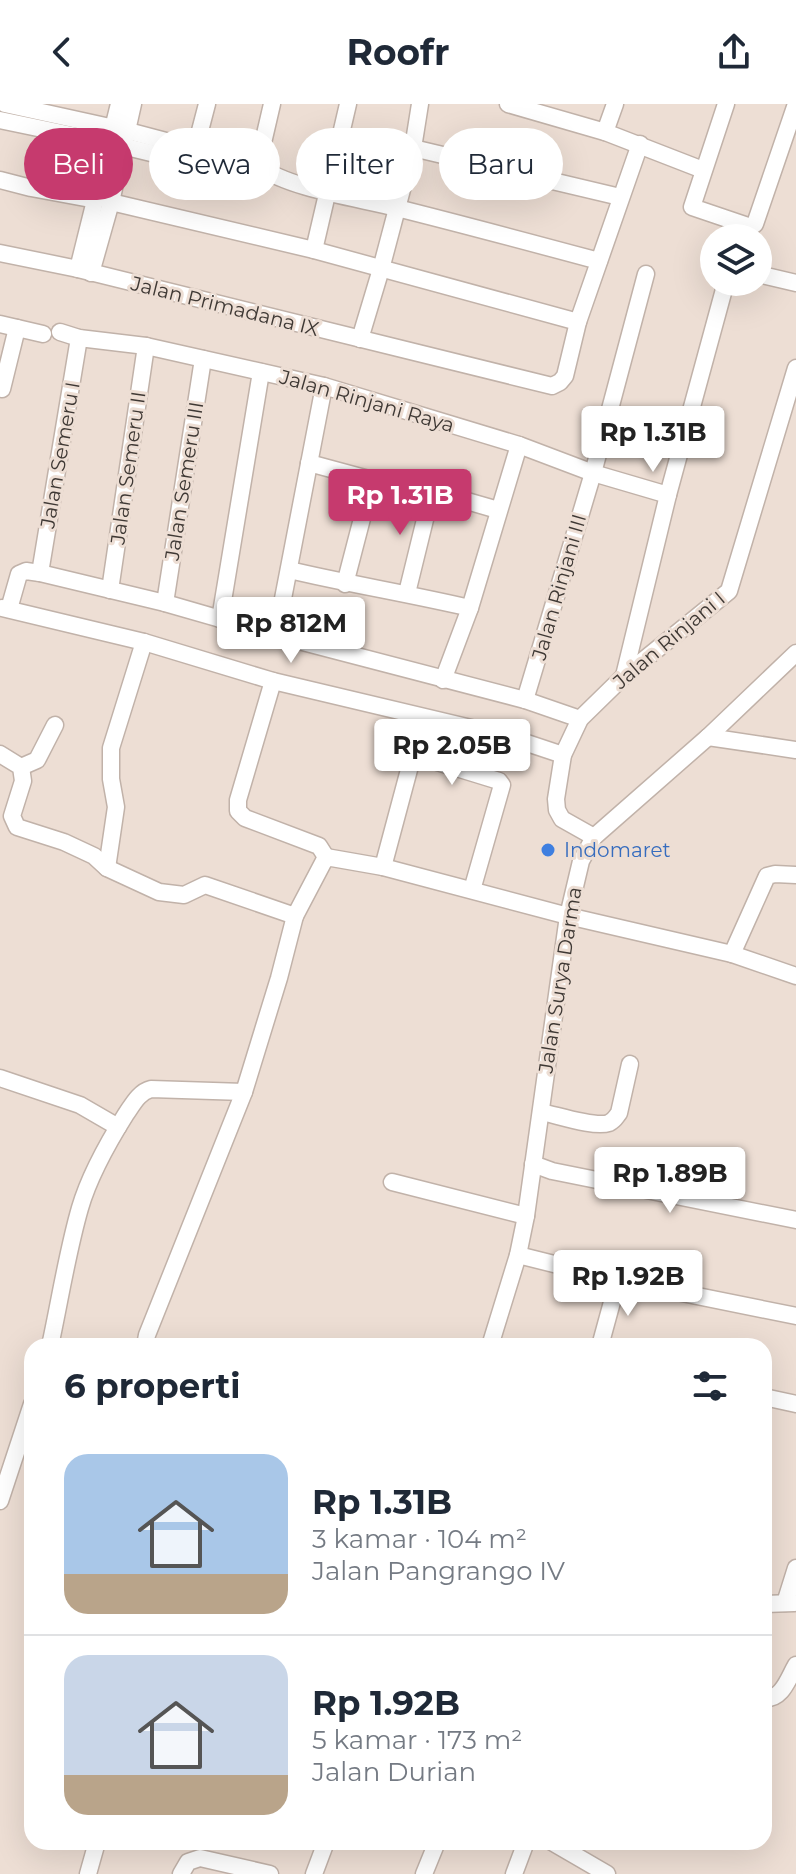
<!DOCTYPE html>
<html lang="id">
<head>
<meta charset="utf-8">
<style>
	:root { --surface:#fff; --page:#f6f6f7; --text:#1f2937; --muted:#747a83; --line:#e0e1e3; --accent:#c63a6e }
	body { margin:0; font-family:Montserrat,sans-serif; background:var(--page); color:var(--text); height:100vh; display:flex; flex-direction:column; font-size:30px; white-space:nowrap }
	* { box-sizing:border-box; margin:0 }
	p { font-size:26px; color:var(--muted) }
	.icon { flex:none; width:44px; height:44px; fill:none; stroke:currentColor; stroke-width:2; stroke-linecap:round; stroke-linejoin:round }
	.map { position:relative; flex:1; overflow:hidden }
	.drawer { position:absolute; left:24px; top:1234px; width:748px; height:512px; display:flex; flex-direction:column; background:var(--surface); border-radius:24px; box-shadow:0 8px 32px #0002 }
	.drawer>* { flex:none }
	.guide { position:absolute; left:24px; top:24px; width:748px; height:72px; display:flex; gap:16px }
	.tools { position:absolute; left:700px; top:120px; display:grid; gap:16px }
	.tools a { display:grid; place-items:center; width:72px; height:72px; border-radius:50%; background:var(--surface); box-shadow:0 8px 32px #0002; font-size:40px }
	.price { position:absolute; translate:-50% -68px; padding:0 18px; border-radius:8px; background:#fff; color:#222; font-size:26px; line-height:52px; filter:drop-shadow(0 2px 4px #0008) }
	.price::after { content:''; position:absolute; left:50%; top:48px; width:24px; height:18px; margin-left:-12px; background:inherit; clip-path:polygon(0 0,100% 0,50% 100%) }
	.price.selected { background:var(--accent); color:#fff }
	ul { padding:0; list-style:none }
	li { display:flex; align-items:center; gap:24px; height:200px; padding:0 40px }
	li+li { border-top:2px solid var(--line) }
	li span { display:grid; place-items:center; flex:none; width:224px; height:160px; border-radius:24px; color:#555 }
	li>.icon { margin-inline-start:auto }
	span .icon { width:96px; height:96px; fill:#fffc; stroke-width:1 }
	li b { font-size:34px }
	h2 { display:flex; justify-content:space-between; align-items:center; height:96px; padding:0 40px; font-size:34px }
	.chip { padding:0 28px; border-radius:36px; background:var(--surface); box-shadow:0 8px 32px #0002; font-size:28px; line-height:72px }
	.chip.selected { background:var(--accent); color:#fff }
	header { display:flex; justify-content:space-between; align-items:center; height:104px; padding:0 40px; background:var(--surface); font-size:36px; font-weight:700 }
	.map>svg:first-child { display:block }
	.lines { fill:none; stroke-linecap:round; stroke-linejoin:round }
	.minor-casing { stroke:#c1b2a9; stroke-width:19 }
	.minor { stroke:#fff; stroke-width:16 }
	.shop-dot { fill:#3f7fe0; stroke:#edded4; stroke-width:3 }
	.labels { text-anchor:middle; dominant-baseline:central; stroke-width:6; stroke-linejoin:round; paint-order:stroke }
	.street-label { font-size:20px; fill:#3e3834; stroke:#edded4 }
	.shop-label { font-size:20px; fill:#366cbe; stroke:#edded4; text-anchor:start }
</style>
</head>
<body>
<header><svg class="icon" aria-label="back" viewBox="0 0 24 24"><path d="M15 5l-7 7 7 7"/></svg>Roofr<svg class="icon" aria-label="share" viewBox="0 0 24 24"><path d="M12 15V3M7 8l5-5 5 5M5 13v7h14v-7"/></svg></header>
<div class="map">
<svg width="796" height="1770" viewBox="0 0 796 1770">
	<rect width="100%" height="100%" fill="#edded4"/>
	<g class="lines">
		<g class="minor-casing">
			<g id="minor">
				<path d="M5,0L128,27L257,61C289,85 358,94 397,104C465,121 532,139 599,157"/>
				<path d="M508,0L605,28L703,66"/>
				<path d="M726,0L692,103L748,122H752L755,120L796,0"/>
				<path d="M0,16L110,39L254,74L270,71"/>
				<path d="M605,28L615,0"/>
				<path d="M413,44L620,93"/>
				<path d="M195,46L207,0"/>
				<path d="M256,69L272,0"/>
				<path d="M0,76L31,84L96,96"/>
				<path d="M111,98L314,146L578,218"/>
				<path d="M314,146L348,0"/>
				<path d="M0,149L78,165L552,282L560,278L565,272L578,218L640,40"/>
				<path d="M78,165L119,0"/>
				<path d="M91,169L111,98L133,0"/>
				<path d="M758,170L796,179"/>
				<path d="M0,220L43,230"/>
				<path d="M60,228L79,234L146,242L324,282L519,341L593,369L668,391"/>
				<path d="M360,235L381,165L413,44L420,0"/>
				<path d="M2,285L17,224"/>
				<path d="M309,359L372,376L432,387L498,406"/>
				<path d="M289,466C349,480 410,490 470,504"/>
				<path d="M40,469L79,234"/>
				<path d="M345,480L372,376"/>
				<path d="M110,486L146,242"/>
				<path d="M407,489L432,387"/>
				<path d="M165,499L203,255"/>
				<path d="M2,504L144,538L273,577L509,633L563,651"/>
				<path d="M9,505L19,470L26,467L40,469L165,499L276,531L525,596L580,615"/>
				<path d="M220,515L261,268"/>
				<path d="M276,531L324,282"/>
				<path d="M624,572L668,391L726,178"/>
				<path d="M443,576L470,504L519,341"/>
				<path d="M273,577L238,696V707L245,714L319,742L326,753"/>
				<path d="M525,596L593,369L646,170"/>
				<path d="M708,633L796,646"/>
				<path d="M0,650L21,663L23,677L12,712L17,723L64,738L94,752L107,764L159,788L184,791L205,781L295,812L326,753L383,763L568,812L732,850L796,872"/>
				<path d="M21,663L37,656L55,621"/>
				<path d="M594,733L562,715L557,706L556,695L563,651L580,615L624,572L729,487L796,264"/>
				<path d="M383,763L410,662L414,657L424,654L499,677L502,681L472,786"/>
				<path d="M107,764L116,703L111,675V644L144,538"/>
				<path d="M732,850L767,772L775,770L796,771"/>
				<path d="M0,974L80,1001L118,1023"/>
				<path d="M541,1008C557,1011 594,1024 609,1019C615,1016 615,1014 619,1009L630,960"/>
				<path d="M533,1060L552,1067L796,1116"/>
				<path d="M392,1078L526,1112"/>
				<path d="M518,1151L618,1176L796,1212"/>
				<path d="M50,1242C60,1196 67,1149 80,1104C89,1073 109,1037 126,1010C133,1000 139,988 151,985L244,988"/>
				<path d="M145,1242L147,1231L244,988L279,874L295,812"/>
				<path d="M490,1242L518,1151L526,1112L568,812L581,757L594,733L708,633L796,549"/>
				<path d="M600,1242L618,1176"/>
				<path d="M764,1293L796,1300"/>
				<path d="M0,1397L32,1300"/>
				<path d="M785,1499L796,1464"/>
				<path d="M764,1500L794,1499"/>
				<path d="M764,1594C782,1596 788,1575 796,1561"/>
				<path d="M552,1738L607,1770"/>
				<path d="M88,1770L97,1738"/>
				<path d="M181,1770L188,1758L200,1754L270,1770"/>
				<path d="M314,1770L326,1738"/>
				<path d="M424,1770L437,1738"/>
				<path d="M514,1770L526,1738"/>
			</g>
		</g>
		<use href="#minor" class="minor"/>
	</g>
	<circle class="shop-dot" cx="548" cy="746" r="8"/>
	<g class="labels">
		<g class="street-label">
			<text transform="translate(225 202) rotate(14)">Jalan Primadana IX</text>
			<text transform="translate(367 297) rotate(16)">Jalan Rinjani Raya</text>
			<text transform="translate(60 351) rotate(-80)">Jalan Semeru I</text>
			<text transform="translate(128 364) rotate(-82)">Jalan Semeru II</text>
			<text transform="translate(184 377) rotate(-81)">Jalan Semeru III</text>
			<text transform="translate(559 483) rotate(-74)">Jalan Rinjani III</text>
			<text transform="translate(669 536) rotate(-40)">Jalan Rinjani I</text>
			<text transform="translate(560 876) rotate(-81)">Jalan Surya Darma</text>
		</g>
		<g class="shop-label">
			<text x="564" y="746">Indomaret</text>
		</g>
	</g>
</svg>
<div class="tools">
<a><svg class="icon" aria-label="layers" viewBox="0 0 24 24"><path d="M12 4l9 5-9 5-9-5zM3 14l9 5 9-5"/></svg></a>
</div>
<b class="price" style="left:653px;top:370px">Rp 1.31B</b>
<b class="price selected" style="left:400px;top:433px">Rp 1.31B</b>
<b class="price" style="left:291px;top:561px">Rp 812M</b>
<b class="price" style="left:452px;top:683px">Rp 2.05B</b>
<b class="price" style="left:670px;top:1111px">Rp 1.89B</b>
<b class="price" style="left:628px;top:1214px">Rp 1.92B</b>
<div class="guide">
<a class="chip selected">Beli</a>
<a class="chip">Sewa</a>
<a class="chip">Filter</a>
<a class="chip">Baru</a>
</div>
<section class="drawer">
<h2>6 properti<svg class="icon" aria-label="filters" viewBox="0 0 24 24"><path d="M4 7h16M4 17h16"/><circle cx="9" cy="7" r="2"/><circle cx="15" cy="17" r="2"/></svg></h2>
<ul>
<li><span style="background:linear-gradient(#a9c7e8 75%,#b9a48a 0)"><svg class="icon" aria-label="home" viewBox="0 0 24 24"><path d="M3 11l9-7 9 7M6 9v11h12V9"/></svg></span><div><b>Rp 1.31B</b><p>3 kamar · 104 m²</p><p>Jalan Pangrango IV</p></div></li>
<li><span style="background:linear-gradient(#c9d6e8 75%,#b9a48a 0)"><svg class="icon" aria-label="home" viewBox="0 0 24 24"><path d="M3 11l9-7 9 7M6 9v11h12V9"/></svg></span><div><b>Rp 1.92B</b><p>5 kamar · 173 m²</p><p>Jalan Durian</p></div></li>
</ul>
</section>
</div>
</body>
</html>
